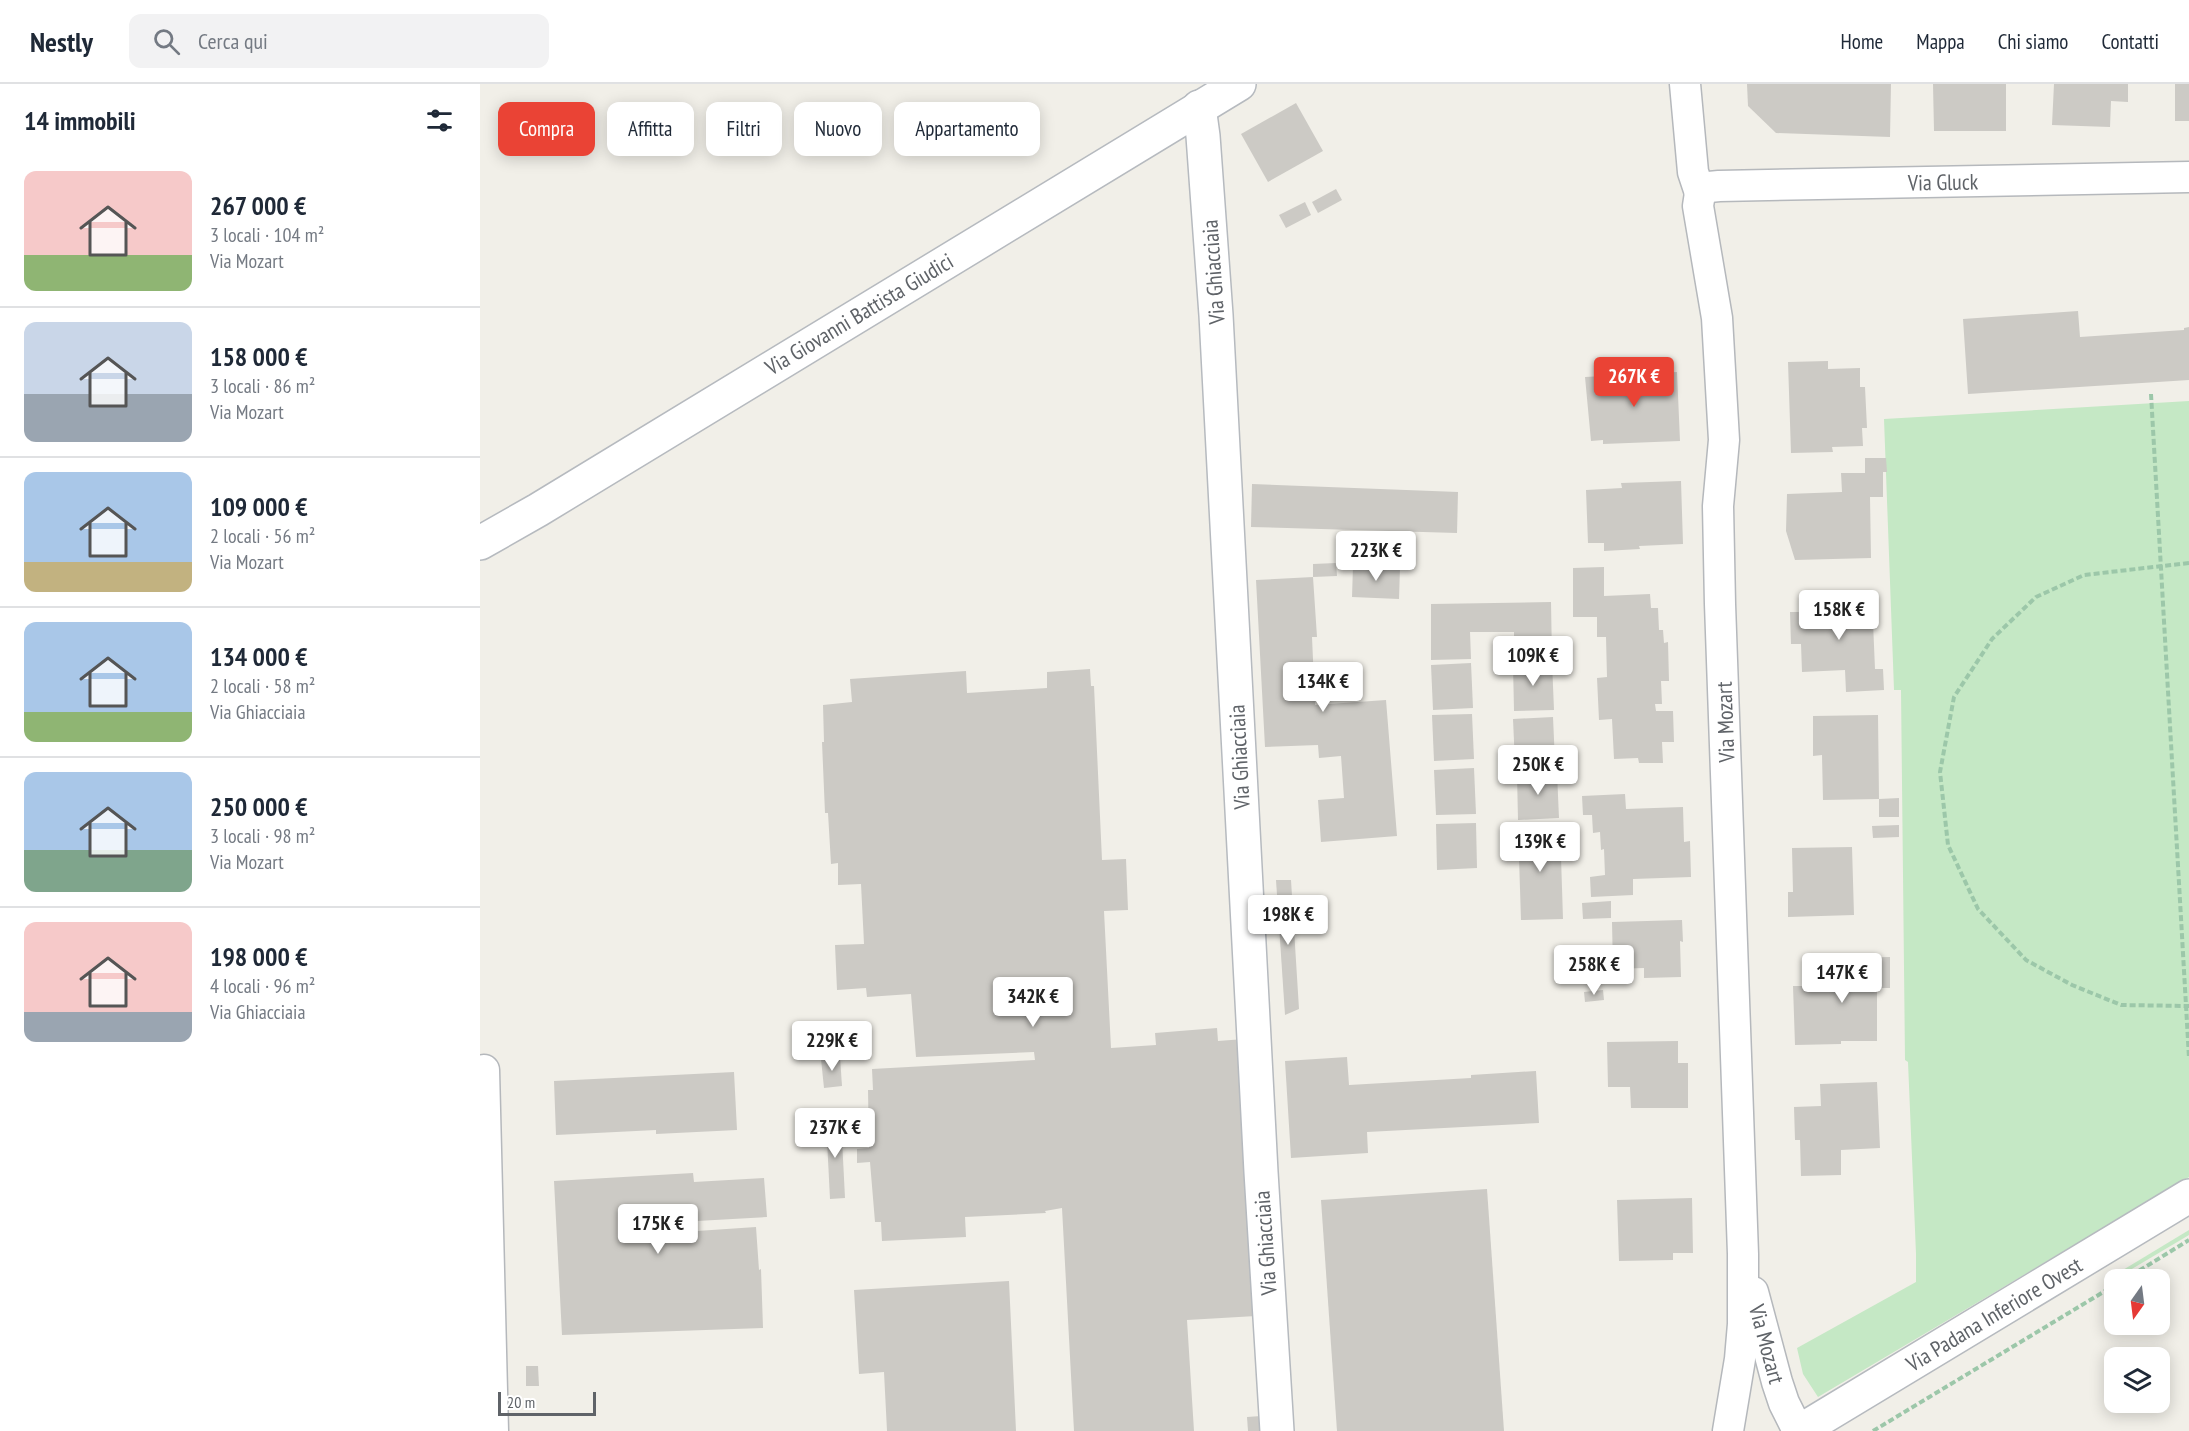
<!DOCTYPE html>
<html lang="it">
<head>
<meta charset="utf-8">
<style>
	:root { --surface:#fff; --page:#f2f2f3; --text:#1f2937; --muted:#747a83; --line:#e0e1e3; --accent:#ea4335 }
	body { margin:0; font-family:"PT Sans Narrow",sans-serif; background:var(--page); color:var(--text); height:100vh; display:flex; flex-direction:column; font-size:22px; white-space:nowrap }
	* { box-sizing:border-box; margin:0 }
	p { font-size:20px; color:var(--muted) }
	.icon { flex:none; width:33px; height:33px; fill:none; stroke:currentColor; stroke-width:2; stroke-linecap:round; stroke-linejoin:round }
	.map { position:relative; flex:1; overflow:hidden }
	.sheet { display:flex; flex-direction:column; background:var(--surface); width:480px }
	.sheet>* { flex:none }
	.banner { position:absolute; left:18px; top:18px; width:570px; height:54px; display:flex; gap:12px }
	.needle { width:39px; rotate:194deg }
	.buttons { position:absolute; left:1624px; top:1185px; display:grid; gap:12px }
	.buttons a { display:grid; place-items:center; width:66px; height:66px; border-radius:12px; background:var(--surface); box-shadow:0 3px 15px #0003; font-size:30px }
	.scale { position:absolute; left:18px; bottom:15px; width:98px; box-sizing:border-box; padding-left:6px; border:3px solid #5f6368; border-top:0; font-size:16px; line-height:21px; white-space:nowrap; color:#5f6368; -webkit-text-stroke:4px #fff; paint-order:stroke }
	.price { position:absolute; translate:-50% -51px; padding:0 14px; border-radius:6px; background:#fff; color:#222; font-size:20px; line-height:39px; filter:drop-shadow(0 2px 3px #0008) }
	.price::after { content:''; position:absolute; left:50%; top:36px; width:18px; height:14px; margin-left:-9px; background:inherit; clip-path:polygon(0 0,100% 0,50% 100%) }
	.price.on { background:var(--accent); color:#fff }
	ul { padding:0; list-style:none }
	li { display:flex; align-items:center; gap:18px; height:150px; padding:0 24px }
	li+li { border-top:2px solid var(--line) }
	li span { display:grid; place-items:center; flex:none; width:168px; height:120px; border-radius:12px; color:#555 }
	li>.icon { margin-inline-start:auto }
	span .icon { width:72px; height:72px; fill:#fffc; stroke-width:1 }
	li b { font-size:26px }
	h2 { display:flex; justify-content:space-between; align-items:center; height:72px; padding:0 24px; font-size:26px }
	.tag { padding:0 21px; border-radius:12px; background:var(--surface); box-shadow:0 3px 15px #0003; font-size:21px; line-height:54px }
	.tag.on { background:var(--accent); color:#fff }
	header { display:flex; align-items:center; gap:36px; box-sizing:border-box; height:84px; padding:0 30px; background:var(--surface); border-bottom:2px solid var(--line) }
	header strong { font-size:28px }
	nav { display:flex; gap:33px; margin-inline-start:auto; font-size:21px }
	.search { width:420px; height:54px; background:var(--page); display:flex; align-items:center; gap:15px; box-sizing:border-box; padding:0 21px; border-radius:12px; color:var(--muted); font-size:22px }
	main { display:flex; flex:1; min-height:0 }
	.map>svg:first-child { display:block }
	.green { fill:#c5e8c5 }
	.building { fill:#cccac5 }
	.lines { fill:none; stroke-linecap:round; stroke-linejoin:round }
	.street-casing { stroke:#b5b8bc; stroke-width:33 }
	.secondary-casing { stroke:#b6babf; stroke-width:36 }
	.path { stroke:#9cc7a9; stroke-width:4; stroke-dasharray:6 3; stroke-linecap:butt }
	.street { stroke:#fff; stroke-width:30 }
	.secondary { stroke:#fff; stroke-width:33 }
	.labels { text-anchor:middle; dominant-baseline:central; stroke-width:4.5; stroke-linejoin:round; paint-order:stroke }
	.street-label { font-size:22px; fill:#5f6368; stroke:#fff }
</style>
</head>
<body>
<header>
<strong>Nestly</strong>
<div class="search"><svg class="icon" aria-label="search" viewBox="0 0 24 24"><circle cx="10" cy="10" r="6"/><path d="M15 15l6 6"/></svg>Cerca qui</div>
<nav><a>Home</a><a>Mappa</a><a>Chi siamo</a><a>Contatti</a></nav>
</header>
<main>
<section class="sheet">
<h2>14 immobili<svg class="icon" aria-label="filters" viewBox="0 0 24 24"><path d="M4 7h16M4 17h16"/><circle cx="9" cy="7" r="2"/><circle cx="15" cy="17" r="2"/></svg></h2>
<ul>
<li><span style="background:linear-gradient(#f6c9c9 70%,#8fb573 0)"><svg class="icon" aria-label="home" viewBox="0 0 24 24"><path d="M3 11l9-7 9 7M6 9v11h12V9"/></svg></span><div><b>267 000 €</b><p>3 locali · 104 m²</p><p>Via Mozart</p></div></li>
<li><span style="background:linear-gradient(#c9d6e8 60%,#9aa5b1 0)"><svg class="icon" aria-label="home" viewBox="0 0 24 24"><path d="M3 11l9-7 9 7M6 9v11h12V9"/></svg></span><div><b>158 000 €</b><p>3 locali · 86 m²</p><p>Via Mozart</p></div></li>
<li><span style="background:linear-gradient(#a9c7e8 75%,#c2b280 0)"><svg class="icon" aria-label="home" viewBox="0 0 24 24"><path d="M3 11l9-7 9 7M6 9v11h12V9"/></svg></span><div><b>109 000 €</b><p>2 locali · 56 m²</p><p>Via Mozart</p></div></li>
<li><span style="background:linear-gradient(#a9c7e8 75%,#8fb573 0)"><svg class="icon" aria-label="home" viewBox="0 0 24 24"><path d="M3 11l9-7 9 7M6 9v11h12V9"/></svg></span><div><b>134 000 €</b><p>2 locali · 58 m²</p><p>Via Ghiacciaia</p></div></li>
<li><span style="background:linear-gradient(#a9c7e8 65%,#7fa58c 0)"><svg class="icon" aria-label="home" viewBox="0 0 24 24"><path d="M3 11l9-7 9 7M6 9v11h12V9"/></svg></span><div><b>250 000 €</b><p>3 locali · 98 m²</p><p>Via Mozart</p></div></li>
<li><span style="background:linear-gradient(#f6c9c9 75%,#9aa5b1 0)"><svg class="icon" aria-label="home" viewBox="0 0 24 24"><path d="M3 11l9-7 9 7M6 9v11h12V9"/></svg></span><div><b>198 000 €</b><p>4 locali · 96 m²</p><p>Via Ghiacciaia</p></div></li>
</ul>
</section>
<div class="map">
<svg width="1709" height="1347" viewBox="0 0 1709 1347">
	<rect width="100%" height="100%" fill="#f1efe8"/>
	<g class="green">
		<path d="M1709,317V1093L1338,1313L1323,1290L1317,1264L1436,1198V1170L1428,978L1425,976L1421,606H1414L1404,335Z"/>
		<path d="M1709,1146V1151L1635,1195L1633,1192Z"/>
	</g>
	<g class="building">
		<path d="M1267,0H1411L1410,53L1296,49L1268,22Z"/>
		<path d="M1453,0H1526V47H1454Z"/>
		<path d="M1574,0H1648V18L1631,17L1630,43L1572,41Z"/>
		<rect x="1695" y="0" width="14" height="37"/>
		<path d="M816,19L843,67L788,98L761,50Z"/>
		<path d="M856,105L862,116L838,129L832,118Z"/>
		<path d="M825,118L831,131L806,144L799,131Z"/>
		<path d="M1598,227L1600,253L1704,246V244L1709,243V296L1488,310L1483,235Z"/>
		<path d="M1348,277V285L1380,284V303H1385L1387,344H1382L1383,362L1352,363L1353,368L1311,369L1308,278Z"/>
		<path d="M1197,288L1200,357L1123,360V356L1111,357L1105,293Z"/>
		<path d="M1385,374H1406L1407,388H1403V413H1390L1391,474L1315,476L1306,447L1307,410L1362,408L1361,389H1385Z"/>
		<path d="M1201,397L1203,460L1159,462L1160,465L1124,467V459H1108L1106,406L1142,404L1141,399Z"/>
		<path d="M772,400L978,408L977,449L771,443Z"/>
		<path d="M856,479L857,492L833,493L837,553H832L835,621L906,616L917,752L841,758L838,716L864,714L861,672L839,674L838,661L785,663L776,496L833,493V480Z"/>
		<path d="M873,481L920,483L919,515L872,513Z"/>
		<path d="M1124,483V512L1170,510L1171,524H1178L1179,546H1183L1184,559L1188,558L1189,597H1181L1182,620H1175L1176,627H1193L1194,658H1182L1183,679H1159L1158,674L1134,675L1132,635L1119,636L1117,594L1127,593L1126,553H1117V533H1093V484Z"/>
		<path d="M1392,515L1395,585H1403L1404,606L1366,608L1365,586L1322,588L1321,560H1311L1310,528H1323V517Z"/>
		<path d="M1071,518L1072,574H1034V548H990L991,575L951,576V520Z"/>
		<path d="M1072,578L1074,626L1034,627L1033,580Z"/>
		<path d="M991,579L993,624L953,626L951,581Z"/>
		<path d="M610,585L611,602H614L622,776L646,775L648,826L624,827L631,964L676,961L675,949L737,944L738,957L764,955L776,1232L707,1236L714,1347H594L582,1124L565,1127L566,1129L485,1133L486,1153L402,1157L401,1138H395L390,1078L377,1079V1065L389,1064L388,1006H393L392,985L555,976L554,968L436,973L431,910L387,913L386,904L357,906L355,861L384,860L381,800L358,801V779L351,780L348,729H345L342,658H344L343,621L372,618L370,595L486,587L487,609L567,604V588Z"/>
		<path d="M992,630L994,675L954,677L952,631Z"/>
		<path d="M1398,631L1399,715L1343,716L1342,671L1333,672V632Z"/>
		<path d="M1073,633L1075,678L1035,680L1033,635Z"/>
		<path d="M994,684L996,730L956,731L954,686Z"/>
		<path d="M1077,689L1079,734L1038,736L1037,690Z"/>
		<path d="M1145,710L1146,725L1203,723L1204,758L1210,757L1211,793L1153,795V811L1111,813L1110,793L1125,791L1124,765L1121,766L1120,748L1113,749L1112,731H1103L1102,712Z"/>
		<path d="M1419,714V733H1399V715Z"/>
		<path d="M996,739L997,784L957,786L956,740Z"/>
		<path d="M1419,741V753L1393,754L1392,742Z"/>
		<path d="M1080,742L1083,835L1041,836L1038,743Z"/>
		<path d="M1372,763L1374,831L1308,833V808H1313L1312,764Z"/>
		<path d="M796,796H811L819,925L805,931Z"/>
		<path d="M1131,817V834L1103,835L1102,819Z"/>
		<path d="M1202,836L1203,858L1200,857L1201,893L1164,894V884L1133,885L1132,838Z"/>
		<path d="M1410,873V904H1397V957H1361V960L1315,961L1313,902H1347V887H1360V874Z"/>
		<path d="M1123,906L1124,916L1105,918L1104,908Z"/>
		<path d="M1198,957V979H1208V1024H1151L1150,1003H1128L1127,958Z"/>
		<path d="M360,973L362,1002L344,1004L341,975Z"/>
		<path d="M867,973L869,1001L991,994V991L1056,987L1059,1039L887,1048L888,1069L811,1074L805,977Z"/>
		<path d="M254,988L257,1046L176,1050V1046L76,1051L74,997Z"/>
		<path d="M1397,998L1400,1064L1361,1066V1091L1321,1092L1320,1056H1315L1314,1023L1341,1022L1340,1000Z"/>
		<path d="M361,1035L365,1114L350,1115L346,1036Z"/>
		<path d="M213,1089L214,1098L284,1094L287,1133L217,1137V1147L276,1143L279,1186L281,1185L283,1244L82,1251L74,1097Z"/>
		<path d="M1007,1105L1024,1347H857L841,1116Z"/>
		<path d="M1212,1114L1213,1169H1193V1176L1139,1177L1137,1116Z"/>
		<path d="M529,1197L536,1347H407L404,1288L379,1290L374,1206Z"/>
		<path d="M46,1282H58L59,1302H46Z"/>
		<path d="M781,1332L782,1347H768L767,1333Z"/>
	</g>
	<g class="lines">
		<g class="street-casing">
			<g id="street">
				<path d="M1205,0L1213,88L1220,109"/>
				<path d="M1220,109L1218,122L1237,234L1244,356L1238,422L1240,520L1263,1170V1240L1260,1275L1248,1347"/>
				<path d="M1220,109L1229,103L1239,102L1709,93"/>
				<path d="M4,986L13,1347"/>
				<path d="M1273,1208L1297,1298L1304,1319L1318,1347"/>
			</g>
		</g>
		<g class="secondary-casing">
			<g id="secondary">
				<path d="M719,23L723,52L736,231L781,1088L797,1347"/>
				<path d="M0,459L58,426L759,0"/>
				<path d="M1320,1347L1709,1112"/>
			</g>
		</g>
		<g class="path">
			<path d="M1671,310L1709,974"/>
			<path d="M1709,479L1604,491L1556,513L1512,555L1474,613L1460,688L1468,761L1498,825L1546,876L1592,901L1641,921L1709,922"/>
			<path d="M1644,1196L1709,1156"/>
			<path d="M1393,1347L1635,1201"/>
		</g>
		<use href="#street" class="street"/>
		<use href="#secondary" class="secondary"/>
	</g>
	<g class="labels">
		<g class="street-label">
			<text transform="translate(1463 98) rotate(-1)">Via Gluck</text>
			<text transform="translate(733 188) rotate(-94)">Via Ghiacciaia</text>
			<text transform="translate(379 230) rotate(-31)">Via Giovanni Battista Giudici</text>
			<text transform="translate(1245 638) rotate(-92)">Via Mozart</text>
			<text transform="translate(759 673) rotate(-93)">Via Ghiacciaia</text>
			<text transform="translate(785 1159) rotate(-94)">Via Ghiacciaia</text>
			<text transform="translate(1514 1230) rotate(-31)">Via Padana Inferiore Ovest</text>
			<text transform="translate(1287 1260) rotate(75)">Via Mozart</text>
		</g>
	</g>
</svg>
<div class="buttons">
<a><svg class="needle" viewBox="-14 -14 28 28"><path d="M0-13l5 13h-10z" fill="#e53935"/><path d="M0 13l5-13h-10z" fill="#747a83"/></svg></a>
<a><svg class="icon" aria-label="layers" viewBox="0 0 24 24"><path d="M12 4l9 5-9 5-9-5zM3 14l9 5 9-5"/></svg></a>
</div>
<div class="scale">20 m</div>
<b class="price on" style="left:1154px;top:324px">267K €</b>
<b class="price" style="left:896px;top:498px">223K €</b>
<b class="price" style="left:1359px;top:557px">158K €</b>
<b class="price" style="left:1053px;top:603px">109K €</b>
<b class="price" style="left:843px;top:629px">134K €</b>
<b class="price" style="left:1058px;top:712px">250K €</b>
<b class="price" style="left:1060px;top:789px">139K €</b>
<b class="price" style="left:808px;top:862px">198K €</b>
<b class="price" style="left:1114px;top:912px">258K €</b>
<b class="price" style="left:1362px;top:920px">147K €</b>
<b class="price" style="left:553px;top:944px">342K €</b>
<b class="price" style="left:352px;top:988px">229K €</b>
<b class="price" style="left:355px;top:1075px">237K €</b>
<b class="price" style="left:178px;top:1171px">175K €</b>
<div class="banner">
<a class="tag on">Compra</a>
<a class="tag">Affitta</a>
<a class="tag">Filtri</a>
<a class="tag">Nuovo</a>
<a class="tag">Appartamento</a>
</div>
</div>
</main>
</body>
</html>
